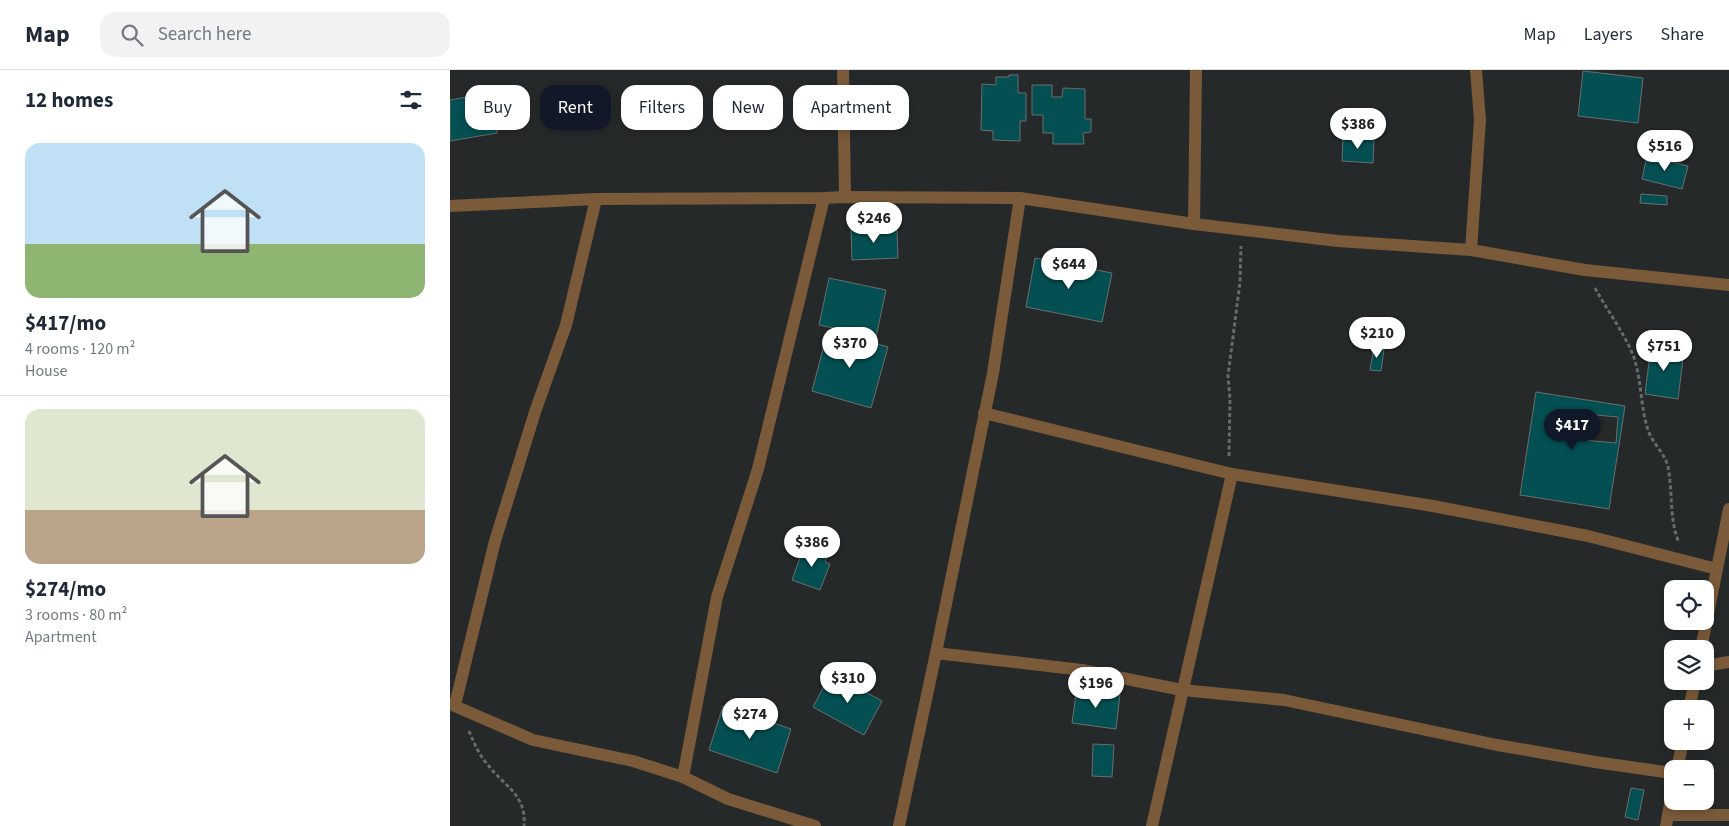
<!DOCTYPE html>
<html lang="en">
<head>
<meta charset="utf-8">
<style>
	:root { --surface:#fff; --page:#f2f2f3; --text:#1f2937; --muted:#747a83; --line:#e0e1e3; --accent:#111827 }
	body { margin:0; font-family:"Source Sans 3",sans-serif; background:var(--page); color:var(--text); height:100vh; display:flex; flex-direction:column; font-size:19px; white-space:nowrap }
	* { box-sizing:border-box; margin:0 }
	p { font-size:16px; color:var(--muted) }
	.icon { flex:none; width:28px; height:28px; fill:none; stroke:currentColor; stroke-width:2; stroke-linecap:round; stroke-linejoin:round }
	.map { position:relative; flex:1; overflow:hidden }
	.details { display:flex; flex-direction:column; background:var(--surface); width:450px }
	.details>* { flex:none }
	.guide { position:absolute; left:15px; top:15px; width:475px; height:45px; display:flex; gap:10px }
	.fabs { position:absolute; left:1214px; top:510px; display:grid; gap:10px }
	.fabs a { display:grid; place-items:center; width:50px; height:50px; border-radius:10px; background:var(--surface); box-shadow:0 2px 8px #0003; font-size:25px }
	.price { position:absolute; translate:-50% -42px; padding:0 11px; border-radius:18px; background:#fff; color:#222; font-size:16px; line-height:32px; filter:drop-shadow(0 1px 2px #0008) }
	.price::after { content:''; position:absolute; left:50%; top:30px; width:15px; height:11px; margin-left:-8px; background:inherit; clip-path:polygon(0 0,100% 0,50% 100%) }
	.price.on { background:var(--accent); color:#fff }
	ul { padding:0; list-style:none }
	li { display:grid; align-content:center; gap:10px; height:265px; padding:0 25px }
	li+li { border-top:1px solid var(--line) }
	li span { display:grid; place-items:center; height:155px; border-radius:15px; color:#555 }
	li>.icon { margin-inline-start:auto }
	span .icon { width:90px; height:90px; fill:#fffc; stroke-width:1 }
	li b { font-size:21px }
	h2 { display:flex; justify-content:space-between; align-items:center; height:60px; padding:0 25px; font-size:21px }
	.tag { padding:0 18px; border-radius:15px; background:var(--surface); box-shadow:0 2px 8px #0003; font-size:18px; line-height:45px }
	.tag.on { background:var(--accent); color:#fff }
	header { display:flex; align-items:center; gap:30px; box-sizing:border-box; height:70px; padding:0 25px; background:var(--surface); border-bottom:1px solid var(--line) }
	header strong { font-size:24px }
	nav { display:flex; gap:28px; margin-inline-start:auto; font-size:18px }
	.search { width:350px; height:45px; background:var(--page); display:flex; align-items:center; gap:12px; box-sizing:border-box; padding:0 18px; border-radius:15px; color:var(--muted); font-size:19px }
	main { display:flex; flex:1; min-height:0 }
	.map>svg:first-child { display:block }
	.building { fill:#034f52; stroke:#6a6e6e; fill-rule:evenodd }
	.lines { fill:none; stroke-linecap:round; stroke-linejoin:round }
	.path { stroke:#676a6a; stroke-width:3; stroke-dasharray:4 2.5; stroke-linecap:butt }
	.minor { stroke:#7a5a39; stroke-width:12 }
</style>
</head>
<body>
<header>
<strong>Map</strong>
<div class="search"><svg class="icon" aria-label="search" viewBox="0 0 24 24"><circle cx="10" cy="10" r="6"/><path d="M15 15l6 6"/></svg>Search here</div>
<nav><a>Map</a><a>Layers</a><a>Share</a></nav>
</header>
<main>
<section class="details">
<h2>12 homes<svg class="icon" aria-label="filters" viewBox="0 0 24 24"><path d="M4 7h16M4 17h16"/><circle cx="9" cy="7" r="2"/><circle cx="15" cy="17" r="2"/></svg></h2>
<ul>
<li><span style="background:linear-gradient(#bfe0f5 65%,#8fb573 0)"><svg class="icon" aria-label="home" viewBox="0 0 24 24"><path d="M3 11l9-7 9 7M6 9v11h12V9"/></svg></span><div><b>$417/mo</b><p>4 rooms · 120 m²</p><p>House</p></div></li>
<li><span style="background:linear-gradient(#dfe7d0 65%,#b9a48a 0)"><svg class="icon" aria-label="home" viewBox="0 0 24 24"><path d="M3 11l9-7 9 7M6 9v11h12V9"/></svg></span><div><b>$274/mo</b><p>3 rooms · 80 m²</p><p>Apartment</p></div></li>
</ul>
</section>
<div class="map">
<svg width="1279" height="756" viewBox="0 0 1279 756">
	<rect width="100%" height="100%" fill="#262929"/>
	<g class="building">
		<path d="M1133,1L1193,8L1188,53L1128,46Z"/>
		<path d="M559,5H568V23H576V51H570V71L543,70V61L531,60L532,14L546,15V7H559Z"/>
		<path d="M582,15H602V27H612L613,18L635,19V49H641V62L633,63L634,74H603V63H593V45H582Z"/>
		<path d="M40,23L47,63L0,71V30Z"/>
		<path d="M893,67L924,68L923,93L892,91Z"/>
		<path d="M1197,86L1238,96L1232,119L1192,109Z"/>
		<path d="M1191,124L1217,126V135L1190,133Z"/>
		<path d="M447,157L448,188L402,190L401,159Z"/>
		<path d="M585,188L662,203L652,252L576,237Z"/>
		<path d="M379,208L436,220L426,267L369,255Z"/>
		<path d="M378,260L438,277L421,338L362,321Z"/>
		<path d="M1201,276L1234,281L1228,329L1195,324Z"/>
		<path d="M924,277L934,279L931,301L920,300Z"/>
		<path d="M1086,322L1175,336L1159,439L1070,425ZM1135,344L1168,347L1166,373L1133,370Z"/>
		<path d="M355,474L378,483L375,492L380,494L370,520L342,510Z"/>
		<path d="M381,603L432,631L414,665L363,637Z"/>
		<path d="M627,618L670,625L666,659L622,653Z"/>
		<path d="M273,636L341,659L327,703L259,680Z"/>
		<path d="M643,674L664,675L662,707L642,706Z"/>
		<path d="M1181,718L1194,720L1188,750L1175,747Z"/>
	</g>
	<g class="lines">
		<g class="path">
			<path d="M1145,218C1157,240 1173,261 1183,285C1192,309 1190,336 1198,360C1202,373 1215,383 1218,397C1223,423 1219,449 1229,473"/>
			<path d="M779,386L780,329L778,306L790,212L791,176"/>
			<path d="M19,661C24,673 29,685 38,695C54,716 77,725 74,756"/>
		</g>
		<g class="minor">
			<path d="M393,0L395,127"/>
			<path d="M0,136L146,129L374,128L395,127L570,128L744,154L888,171L1021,180L1135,200L1279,215"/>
			<path d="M744,154L746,0"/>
			<path d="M1021,180L1030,50L1026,0"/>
			<path d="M534,343L782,404L983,436L1138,466L1267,499"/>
			<path d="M1251,579L1279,439"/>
			<path d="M486,583L632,600L732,620L834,630L1047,675L1145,692L1222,703"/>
			<path d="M1255,596L1279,592"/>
			<path d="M0,634L83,670L183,691L233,707L278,729L365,756"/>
			<path d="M5,635L45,471L85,342L116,255L146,129"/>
			<path d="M1239,639L1245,611"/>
			<path d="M1227,699L1233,671"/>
			<path d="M233,707L267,527L308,399L374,128"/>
			<path d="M1218,745H1279"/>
			<path d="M449,756L486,583L543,303L570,128"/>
			<path d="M702,756L782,404"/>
			<path d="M1216,756L1222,723"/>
		</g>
	</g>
</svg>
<div class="fabs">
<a><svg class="icon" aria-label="locate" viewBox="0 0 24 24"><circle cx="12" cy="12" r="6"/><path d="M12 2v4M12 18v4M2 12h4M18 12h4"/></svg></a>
<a><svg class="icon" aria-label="layers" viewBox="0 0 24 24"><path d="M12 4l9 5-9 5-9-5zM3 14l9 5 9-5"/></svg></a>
<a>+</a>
<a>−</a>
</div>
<b class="price" style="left:908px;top:80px">$386</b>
<b class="price" style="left:1215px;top:102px">$516</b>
<b class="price" style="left:424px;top:174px">$246</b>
<b class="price" style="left:619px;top:220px">$644</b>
<b class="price" style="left:927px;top:289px">$210</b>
<b class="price" style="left:400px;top:299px">$370</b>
<b class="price" style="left:1214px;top:302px">$751</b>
<b class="price on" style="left:1122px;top:381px">$417</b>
<b class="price" style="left:362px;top:498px">$386</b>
<b class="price" style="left:398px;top:634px">$310</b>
<b class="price" style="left:646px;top:639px">$196</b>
<b class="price" style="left:300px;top:670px">$274</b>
<div class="guide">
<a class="tag">Buy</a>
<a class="tag on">Rent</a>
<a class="tag">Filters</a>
<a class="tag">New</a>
<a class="tag">Apartment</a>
</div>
</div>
</main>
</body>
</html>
